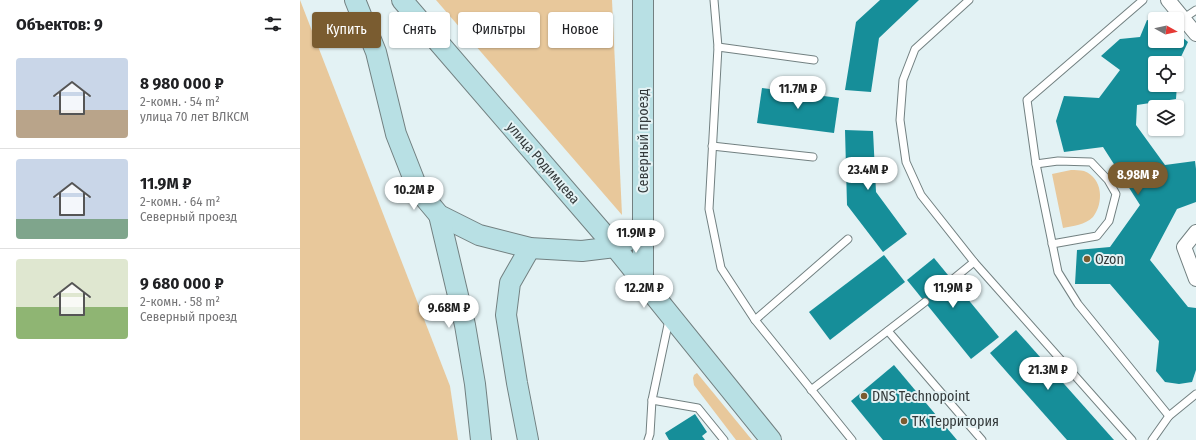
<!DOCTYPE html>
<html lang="ru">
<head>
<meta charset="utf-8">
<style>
	:root { --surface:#fff; --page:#f2f2f2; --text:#202124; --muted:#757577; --line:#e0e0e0; --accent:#7a5c30 }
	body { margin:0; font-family:"Fira Sans Condensed",sans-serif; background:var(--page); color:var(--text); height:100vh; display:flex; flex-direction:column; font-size:15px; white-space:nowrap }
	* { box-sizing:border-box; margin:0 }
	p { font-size:13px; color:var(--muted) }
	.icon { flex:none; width:22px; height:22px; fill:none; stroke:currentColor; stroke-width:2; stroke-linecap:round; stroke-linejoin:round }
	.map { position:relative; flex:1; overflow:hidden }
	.drawer { display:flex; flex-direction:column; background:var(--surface); width:300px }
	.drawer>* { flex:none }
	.hud { position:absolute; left:12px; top:12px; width:380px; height:36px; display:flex; gap:8px }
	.needle { width:26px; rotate:98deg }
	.buttons { position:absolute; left:848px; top:12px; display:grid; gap:8px }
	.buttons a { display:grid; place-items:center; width:36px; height:36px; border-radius:4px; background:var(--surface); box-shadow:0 1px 3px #0004; font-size:20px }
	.price { position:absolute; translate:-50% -34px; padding:0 9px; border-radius:14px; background:#fff; color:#222; font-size:13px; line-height:26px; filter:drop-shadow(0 1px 2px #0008) }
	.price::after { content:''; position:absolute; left:50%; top:24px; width:12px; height:9px; margin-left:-6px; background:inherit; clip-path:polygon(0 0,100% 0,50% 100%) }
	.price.current { background:var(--accent); color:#fff }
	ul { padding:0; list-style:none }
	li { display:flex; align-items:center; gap:12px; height:100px; padding:0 16px }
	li+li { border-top:1px solid var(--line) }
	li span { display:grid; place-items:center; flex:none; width:112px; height:80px; border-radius:4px; color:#555 }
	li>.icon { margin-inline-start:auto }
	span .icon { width:48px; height:48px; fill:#fffc; stroke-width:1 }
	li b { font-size:17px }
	h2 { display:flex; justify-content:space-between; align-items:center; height:48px; padding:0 16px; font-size:17px }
	.tag { padding:0 14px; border-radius:4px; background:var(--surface); box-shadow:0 1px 3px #0004; font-size:14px; line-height:36px }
	.tag.current { background:var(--accent); color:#fff }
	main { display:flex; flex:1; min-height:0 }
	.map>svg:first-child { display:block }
	.green { fill:#e8c89b }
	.building { fill:#168e99 }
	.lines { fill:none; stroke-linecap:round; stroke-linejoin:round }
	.lane-casing { stroke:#728081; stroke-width:9 }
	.street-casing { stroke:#728081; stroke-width:16 }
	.secondary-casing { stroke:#728081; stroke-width:22 }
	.lane { stroke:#fff; stroke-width:7 }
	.street { stroke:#fff; stroke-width:14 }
	.secondary { stroke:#b8e0e4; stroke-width:20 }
	.poi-dot { fill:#7a5c30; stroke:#e3f2f4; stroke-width:1.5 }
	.labels { text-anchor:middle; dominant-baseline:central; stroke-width:4; stroke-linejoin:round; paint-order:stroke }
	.street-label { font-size:14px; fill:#33393a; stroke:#e3f2f4 }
	.poi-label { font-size:14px; fill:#33393a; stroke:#e3f2f4; text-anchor:start }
</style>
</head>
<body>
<main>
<section class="drawer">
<h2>Объектов: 9<svg class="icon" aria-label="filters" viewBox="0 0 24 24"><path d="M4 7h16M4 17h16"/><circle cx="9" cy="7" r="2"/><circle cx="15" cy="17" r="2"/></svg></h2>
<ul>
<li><span style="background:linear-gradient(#c9d6e8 65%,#b9a48a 0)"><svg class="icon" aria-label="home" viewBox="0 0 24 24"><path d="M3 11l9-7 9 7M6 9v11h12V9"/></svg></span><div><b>8 980 000 ₽</b><p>2-комн. · 54 m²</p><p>улица 70 лет ВЛКСМ</p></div></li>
<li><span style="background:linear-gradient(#c9d6e8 75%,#7fa58c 0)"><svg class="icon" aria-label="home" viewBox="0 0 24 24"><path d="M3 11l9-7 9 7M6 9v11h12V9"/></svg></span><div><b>11.9M ₽</b><p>2-комн. · 64 m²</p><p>Северный проезд</p></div></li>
<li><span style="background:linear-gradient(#dfe7d0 60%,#8fb573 0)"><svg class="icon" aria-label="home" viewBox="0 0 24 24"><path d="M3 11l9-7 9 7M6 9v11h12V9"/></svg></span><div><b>9 680 000 ₽</b><p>2-комн. · 58 m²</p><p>Северный проезд</p></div></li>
</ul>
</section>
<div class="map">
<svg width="896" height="440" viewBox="0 0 896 440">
	<rect width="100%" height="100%" fill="#e3f2f4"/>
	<g class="green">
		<path d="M0,0L150,386L158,440H0Z"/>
		<path d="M136,0H312L322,215Z"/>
		<path d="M771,170C775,170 780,170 784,171C803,178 804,203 793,217C785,225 773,226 763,228L752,174Z"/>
		<path d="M397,373L452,440H436L394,385L393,378L394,375Z"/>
	</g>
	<g class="building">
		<path d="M580,0H619L579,38L571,92L545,90L556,22Z"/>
		<path d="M847,20L855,22V41H877V33L888,42L880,59L878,78H877V63H855V85H877L876,99L837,105L836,125L865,165L895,161L896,169V202L877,209L850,260L888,307L896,308V370L892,382L879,384L865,382L856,371L859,341L810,284H775L777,250L810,247L840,205L803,147L764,152L756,121L764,96L799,98L820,70L801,56L820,39L840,37Z"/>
		<path d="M462,88L539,98L534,133L457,123Z"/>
		<path d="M545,130L573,131L576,192L607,234L583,252L547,205Z"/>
		<path d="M584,255L605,282L530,340L509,312Z"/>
		<path d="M634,258L699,337L671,359L607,280Z"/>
		<path d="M716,330L814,440H767L690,353Z"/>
		<path d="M594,365L657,440H583L551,401Z"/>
		<path d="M395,414L407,432L402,436L405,440H369L365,433Z"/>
	</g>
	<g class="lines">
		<g class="lane-casing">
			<g id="lane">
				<path d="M414,0L418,47L409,209L421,268L455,320L552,440"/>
				<path d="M669,0L615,49L603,80L600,120L606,162L621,195L674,262L832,440"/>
				<path d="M843,0L727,100L736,164L758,272L778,304L869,416L896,394"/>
				<path d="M884,18L896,10"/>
				<path d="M418,47L514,60"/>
				<path d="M412,146L513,157"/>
				<path d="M736,164L758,161L791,162L808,180L816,194L809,221L797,236L752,244"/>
				<path d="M652,280L674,262"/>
				<path d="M369,320L352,400L398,408L424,440"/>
				<path d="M455,320L548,239"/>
				<path d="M588,331L682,440"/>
				<path d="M511,390L625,302"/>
				<path d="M348,440L350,434L352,400"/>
				<path d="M852,440L869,416"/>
			</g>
		</g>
		<g class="street-casing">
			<g id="street">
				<path d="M868,0L896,34"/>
				<path d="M896,232L884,247L896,279"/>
			</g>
		</g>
		<g class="secondary-casing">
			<g id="secondary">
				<path d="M55,0L76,52L96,134L118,190L139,215L179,235L230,248L282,251L315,247L342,233"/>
				<path d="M102,0L315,247L471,440"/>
				<path d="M139,215L165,325L175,384L181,440"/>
				<path d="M343,282V0"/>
				<path d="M228,440L217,383L206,315L210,283L230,248"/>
			</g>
		</g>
		<use href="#lane" class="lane"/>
		<use href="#street" class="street"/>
		<use href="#secondary" class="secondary"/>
	</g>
	<g class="poi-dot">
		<circle cx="787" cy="259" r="4"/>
		<circle cx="564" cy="396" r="4"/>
		<circle cx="604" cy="421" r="4"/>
	</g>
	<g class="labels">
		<g class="street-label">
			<text transform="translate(343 141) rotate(-90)">Северный проезд</text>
			<text transform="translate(243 163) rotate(49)">улица Родимцева</text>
		</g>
		<g class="poi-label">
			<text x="795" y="259">Ozon</text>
			<text x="572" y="396">DNS Technopoint</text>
			<text x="612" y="421">ТК Территория</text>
		</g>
	</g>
</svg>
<div class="buttons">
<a><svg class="needle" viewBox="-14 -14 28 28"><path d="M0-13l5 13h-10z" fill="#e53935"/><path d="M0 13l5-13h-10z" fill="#757577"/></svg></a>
<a><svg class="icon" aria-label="locate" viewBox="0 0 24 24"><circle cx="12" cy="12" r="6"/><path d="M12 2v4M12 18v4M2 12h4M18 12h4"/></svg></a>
<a><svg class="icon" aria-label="layers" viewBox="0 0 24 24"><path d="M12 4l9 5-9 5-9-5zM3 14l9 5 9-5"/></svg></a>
</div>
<b class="price" style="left:498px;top:110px">11.7M ₽</b>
<b class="price" style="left:568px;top:191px">23.4M ₽</b>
<b class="price current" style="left:838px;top:196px">8.98M ₽</b>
<b class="price" style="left:114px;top:211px">10.2M ₽</b>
<b class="price" style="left:336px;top:254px">11.9M ₽</b>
<b class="price" style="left:344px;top:309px">12.2M ₽</b>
<b class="price" style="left:653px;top:309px">11.9M ₽</b>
<b class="price" style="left:149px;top:329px">9.68M ₽</b>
<b class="price" style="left:748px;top:391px">21.3M ₽</b>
<div class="hud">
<a class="tag current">Купить</a>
<a class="tag">Снять</a>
<a class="tag">Фильтры</a>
<a class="tag">Новое</a>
</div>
</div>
</main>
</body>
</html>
